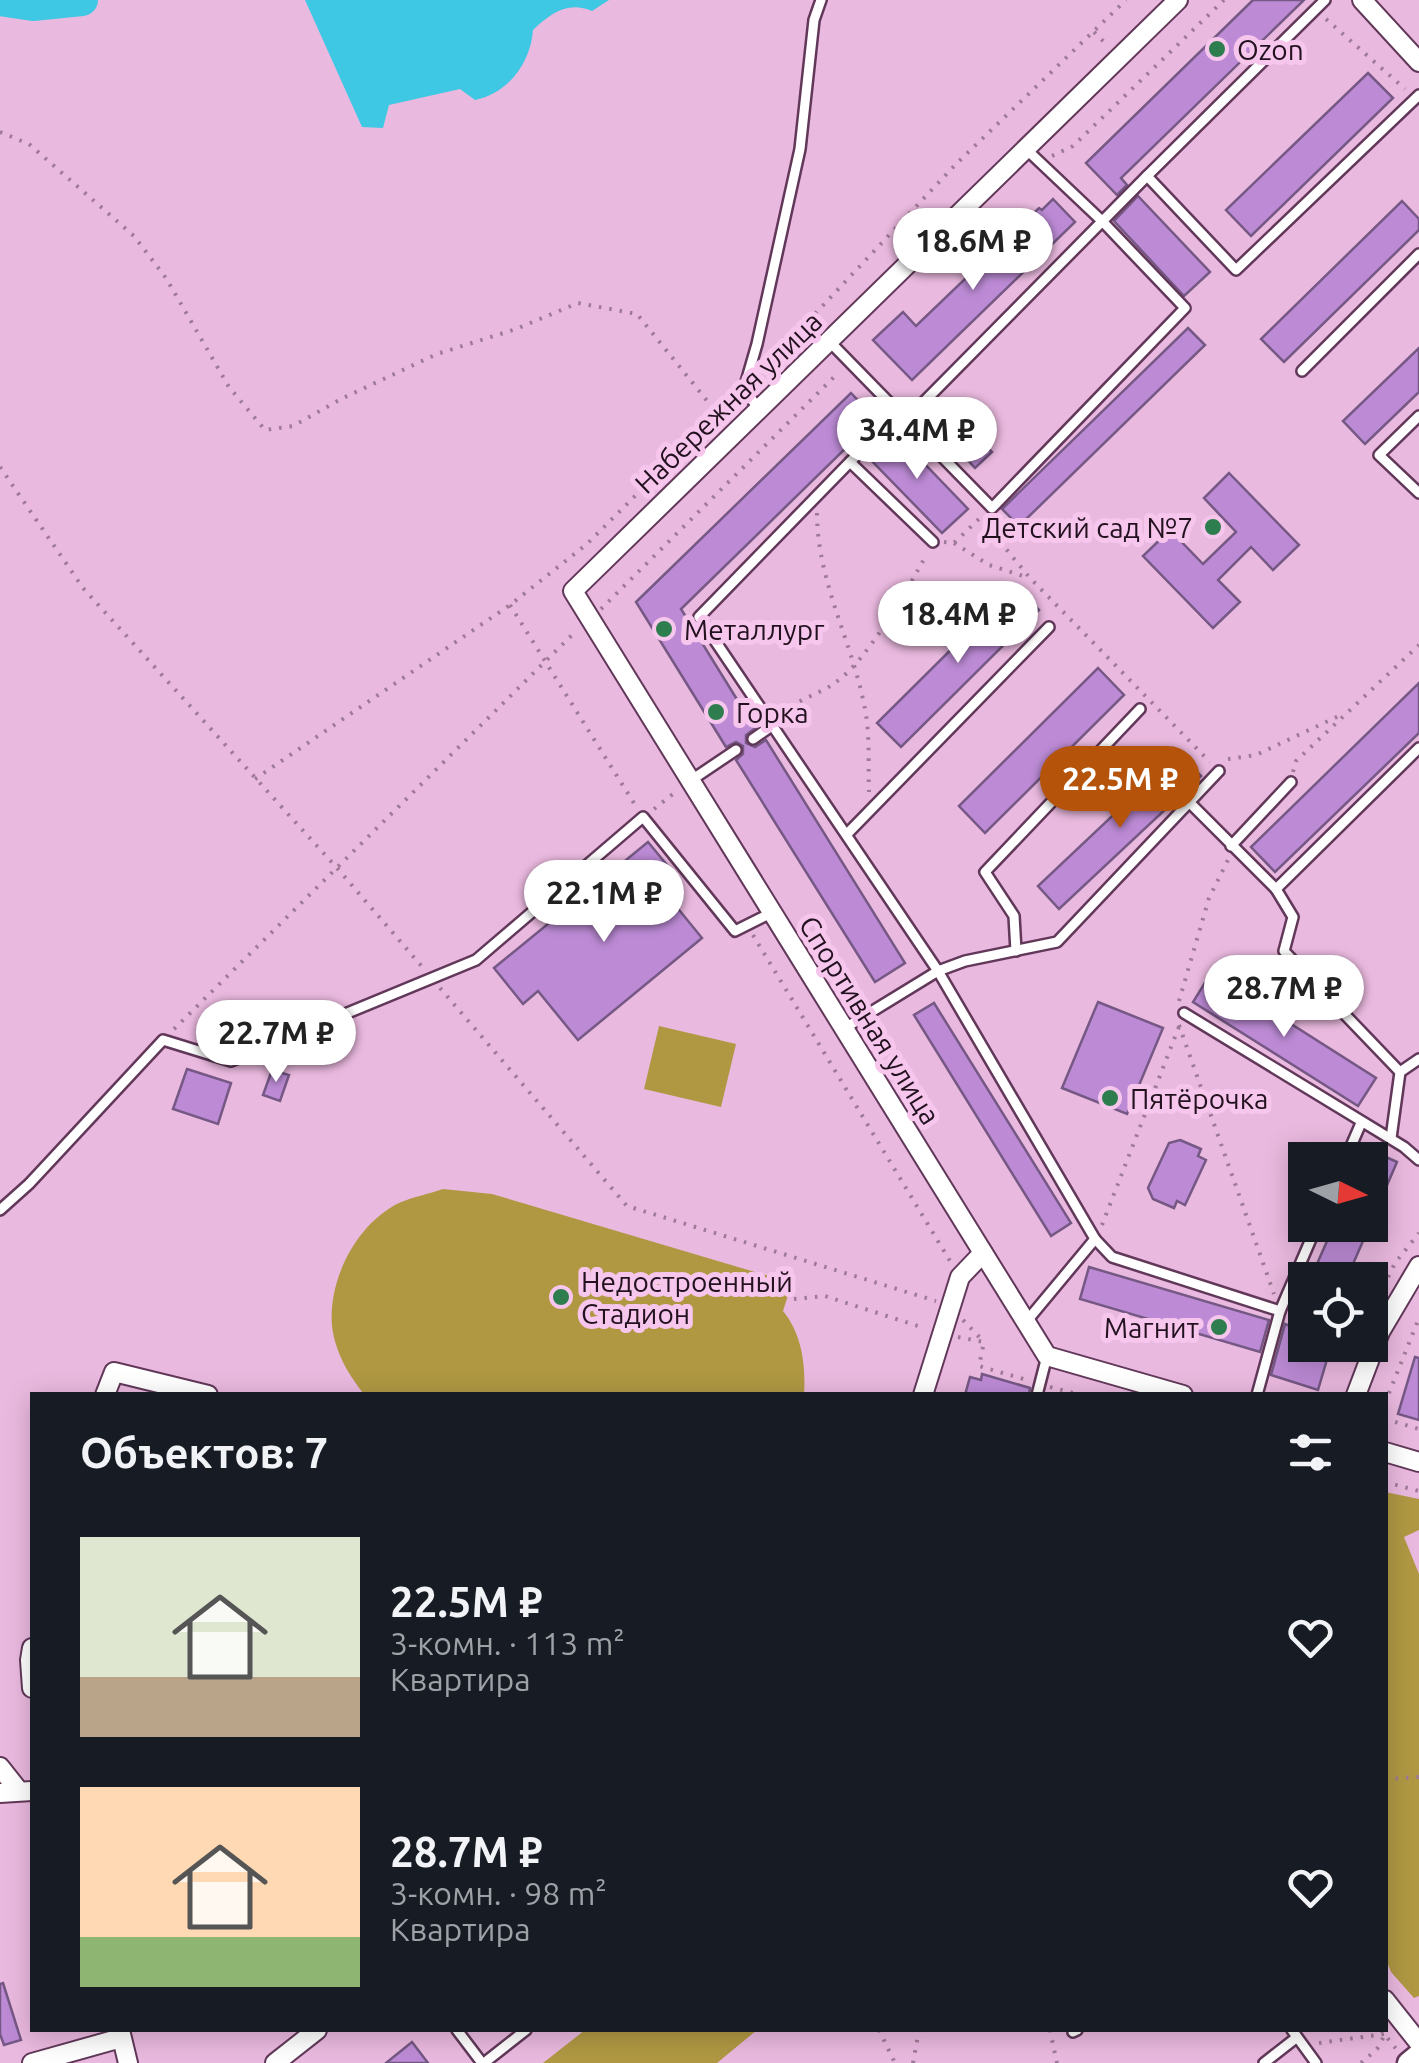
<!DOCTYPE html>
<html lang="ru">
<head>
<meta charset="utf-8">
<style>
	:root { --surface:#171b24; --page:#20242c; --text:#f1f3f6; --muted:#9ea1a6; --accent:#b45309 }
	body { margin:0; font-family:Ubuntu,sans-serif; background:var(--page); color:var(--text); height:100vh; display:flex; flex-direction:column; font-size:38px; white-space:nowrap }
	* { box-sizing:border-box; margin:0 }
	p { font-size:32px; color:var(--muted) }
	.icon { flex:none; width:55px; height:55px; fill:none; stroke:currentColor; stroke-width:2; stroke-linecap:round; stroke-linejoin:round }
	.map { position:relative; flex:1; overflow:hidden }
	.sheet { position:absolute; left:30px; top:1392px; width:1358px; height:640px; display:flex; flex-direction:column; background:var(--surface); border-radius:0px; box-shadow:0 5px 25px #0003 }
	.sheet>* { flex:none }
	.needle { width:65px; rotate:95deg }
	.fabs { position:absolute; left:1288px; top:1142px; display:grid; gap:20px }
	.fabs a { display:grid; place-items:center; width:100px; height:100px; border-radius:0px; background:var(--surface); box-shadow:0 5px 25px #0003; font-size:50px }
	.price { position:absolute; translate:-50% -85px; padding:0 22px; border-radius:35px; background:#fff; color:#222; font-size:32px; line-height:65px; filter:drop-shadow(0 2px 5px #0008) }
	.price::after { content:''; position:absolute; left:50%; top:60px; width:30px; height:22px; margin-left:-15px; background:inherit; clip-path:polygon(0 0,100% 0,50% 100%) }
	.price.current { background:var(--accent); color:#fff }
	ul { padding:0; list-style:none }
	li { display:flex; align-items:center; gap:30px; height:250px; padding:0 50px }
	li span { display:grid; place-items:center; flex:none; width:280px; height:200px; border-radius:0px; color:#555 }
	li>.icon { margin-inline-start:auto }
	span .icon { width:120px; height:120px; fill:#fffc; stroke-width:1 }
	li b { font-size:42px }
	h2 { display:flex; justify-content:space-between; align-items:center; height:120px; padding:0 50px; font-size:42px }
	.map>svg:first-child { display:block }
	.green { fill:#b09843 }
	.water { fill:#3fc8e3 }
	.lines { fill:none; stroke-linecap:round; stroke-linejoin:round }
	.river { stroke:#3fc8e3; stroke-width:32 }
	.building { fill:#bd8bd6; stroke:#755884; stroke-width:2.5 }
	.service-casing { stroke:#613859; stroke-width:14 }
	.minor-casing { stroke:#613859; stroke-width:22 }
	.tertiary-casing { stroke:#613859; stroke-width:25 }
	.path { stroke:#9f7a97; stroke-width:4; stroke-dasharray:2.5 8; stroke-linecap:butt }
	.service { stroke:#fff; stroke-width:9 }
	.minor { stroke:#fff; stroke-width:18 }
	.tertiary { stroke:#fff; stroke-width:20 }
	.poi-dot { fill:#2d7d4e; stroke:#f7c6ed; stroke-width:4 }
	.labels { text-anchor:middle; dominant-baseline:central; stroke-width:10; stroke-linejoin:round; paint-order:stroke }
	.poi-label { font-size:28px; fill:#22111f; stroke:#f7c6ed; text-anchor:start }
	.street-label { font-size:28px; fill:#22111f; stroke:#f7c6ed }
</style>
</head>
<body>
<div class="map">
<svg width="1419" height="2063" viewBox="0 0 1419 2063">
	<rect width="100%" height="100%" fill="#eab9df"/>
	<g class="green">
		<path d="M659,1026L736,1044L721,1107L644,1089Z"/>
		<path d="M443,1189L492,1194L792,1283L783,1311C802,1334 806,1366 804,1395H365C349,1376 335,1352 332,1326C328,1280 356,1224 399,1203C412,1197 429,1194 443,1189Z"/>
		<path d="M1385,1492L1419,1499V1530L1404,1537L1419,1574V1996L1414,1998L1391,1972L1385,1957Z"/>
		<path d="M585,2030H757L717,2063H543Z"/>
	</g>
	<path class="water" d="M305,0H609L592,11C568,1 551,13 533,30C531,62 508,94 475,100L460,89L389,105L383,128L362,127Z"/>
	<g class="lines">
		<path class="river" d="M0,0L33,5L82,0"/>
	</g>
	<g class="building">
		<path d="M1253,0H1304L1121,178L1127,185L1117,195L1086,163Z"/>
		<path d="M1368,73L1393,98L1251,236L1226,210Z"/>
		<path d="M1138,196L1210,272L1184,296L1114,221Z"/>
		<path d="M1053,199L1075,222L912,380L873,340L903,312L916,326L1039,208L1042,210Z"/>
		<path d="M1402,201L1419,219V230L1284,362L1261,339Z"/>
		<path d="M1188,328L1205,345L1019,526L1002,509Z"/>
		<path d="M1419,348V392L1365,444L1343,421Z"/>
		<path d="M851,393L878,421L856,444L853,441L681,609L746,714L750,712L758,726L746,735V743L755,747L766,740L905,963L875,982L736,760L743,754V746L736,742L726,747L636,602Z"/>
		<path d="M894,432L968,509L942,533L867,456L888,434Z"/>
		<path d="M981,441L992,452L975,468L965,457Z"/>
		<path d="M1229,473L1299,545L1273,570L1251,547L1218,580L1240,602L1213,628L1143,556L1170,530L1203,564L1236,532L1204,498Z"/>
		<path d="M1015,586L1039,610L901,747L877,723Z"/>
		<path d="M1098,668L1124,695L985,833L959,806Z"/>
		<path d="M1419,683V733L1275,872L1251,847Z"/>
		<path d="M1179,753L1201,776L1059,909L1038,886Z"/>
		<path d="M648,842L677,877L662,889L702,938L578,1040L538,991L523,1004L494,968Z"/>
		<path d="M1211,973L1376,1078L1358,1106L1193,1002Z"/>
		<path d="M1098,1002L1163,1028L1127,1114L1062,1088Z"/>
		<path d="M934,1003L1071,1223L1051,1236L914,1015Z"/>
		<path d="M187,1069L231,1083L218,1124L173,1109Z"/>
		<path d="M272,1070L289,1075L280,1101L263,1095Z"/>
		<path d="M1180,1140L1201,1149L1198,1156L1206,1160L1185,1205L1177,1201L1174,1208L1153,1199L1148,1188L1169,1143Z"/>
		<path d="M1370,1150L1397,1162L1370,1225Z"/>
		<path d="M1334,1225H1370L1346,1280H1310Z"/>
		<path d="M1089,1267L1269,1320L1260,1352L1080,1299Z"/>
		<path d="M1305,1291V1349L1328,1356L1318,1390L1271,1375L1285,1324L1290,1326Z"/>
		<path d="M1415,1357L1419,1358V1420L1398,1414Z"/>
		<path d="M982,1374L1030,1388L1029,1395H965L970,1377L981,1380Z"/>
		<path d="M3,1983L21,2040L4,2045L0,2034V1984Z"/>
		<path d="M412,2042L428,2063H386Z"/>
	</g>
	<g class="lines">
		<g class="service-casing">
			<g id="service">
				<path d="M1325,0L1147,176L1236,270L1419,95"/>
				<path d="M829,341L992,508L1185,308L1102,221L1026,149"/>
				<path d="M1302,371L1419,254"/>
				<path d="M759,409L744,389L757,344L800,149L814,20L821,0"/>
				<path d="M1419,416L1379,455L1419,493"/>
				<path d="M850,462L933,542"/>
				<path d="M753,739L773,725"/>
				<path d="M690,781L736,750"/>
				<path d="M1190,803L1276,889L1293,917L1284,951L1400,1072"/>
				<path d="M847,834L1049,627"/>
				<path d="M1231,846L1291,782"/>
				<path d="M1276,889L1419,748"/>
				<path d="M1016,951L1014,916L985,872L1140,709"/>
				<path d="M1184,1013L1404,1147L1419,1160"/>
				<path d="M845,1028L938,971L965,961L1057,942L1219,771"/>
				<path d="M1391,1138L1400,1072L1419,1059"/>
				<path d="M1345,1160L1361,1123"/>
				<path d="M0,1210L29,1184L163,1040L231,1061L476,960L643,817L735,931L771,913"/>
				<path d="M1095,1239L1112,1257L1280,1311"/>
				<path d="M1026,1322L1095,1239L938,971L699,617L884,427L905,421L1147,176"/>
				<path d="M1037,1395L1047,1356"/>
				<path d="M1257,1395L1280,1311L1317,1225"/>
				<path d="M457,2030L482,2063"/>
				<path d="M1292,2030L1316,2063"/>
				<path d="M1073,2032L1077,2030"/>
				<path d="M484,2063L526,2030"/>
				<path d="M1264,2063L1296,2038"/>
			</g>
		</g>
		<g class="minor-casing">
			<g id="minor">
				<path d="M1178,0L573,591L1047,1356L1183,1395"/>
				<path d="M1362,0L1419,62"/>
				<path d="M105,1395L114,1372L208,1395"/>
				<path d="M923,1395L960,1277L983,1253"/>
				<path d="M1356,1395L1380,1332L1419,1266"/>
				<path d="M1385,1452L1419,1462"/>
				<path d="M32,1648L30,1660L32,1688"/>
				<path d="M0,1767L19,1791"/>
				<path d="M0,1793L32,1791"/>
				<path d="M1385,2000L1419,2043"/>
				<path d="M120,2030L128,2063"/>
				<path d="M32,2063L121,2038"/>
				<path d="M275,2063L317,2030"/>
			</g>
		</g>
		<g class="tertiary-casing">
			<path id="tertiary" d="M1408,2063L1419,2054"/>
		</g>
		<g class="path">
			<path d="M1326,19L1405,89"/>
			<path d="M1094,32L1108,46"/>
			<path d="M0,132L29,144L134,236L166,278L229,387L265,430L293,426L343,398L437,354L516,329L578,303L637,314L717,413"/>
			<path d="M1052,156L1073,146L1224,0"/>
			<path d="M765,367L956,164L1126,0"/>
			<path d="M0,467L83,588L337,868L424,969"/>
			<path d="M817,513C817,584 855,646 866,715C870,739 868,767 869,792"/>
			<path d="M996,520L1006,549L1030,578L1210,762"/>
			<path d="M944,542L954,543L983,515"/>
			<path d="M954,543L989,565L1026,577"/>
			<path d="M510,605L637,808"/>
			<path d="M601,609L839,372"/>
			<path d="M783,714C798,698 819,695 836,682C867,661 908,588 927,554"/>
			<path d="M1228,759L1256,755L1343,714"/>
			<path d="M1293,772L1296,761L1419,645"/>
			<path d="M255,779L510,605L587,544L733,398"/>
			<path d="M654,809L678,790"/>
			<path d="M753,935L950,1261"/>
			<path d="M440,988L627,1206L936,1301"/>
			<path d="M1179,1001L1209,898L1228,860"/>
			<path d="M1179,1025L1274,1294"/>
			<path d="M174,1029L576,631"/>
			<path d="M1102,1225L1180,1024"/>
			<path d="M1379,1296L1395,1263L1419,1233"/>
			<path d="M794,1299L825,1296L924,1328"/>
			<path d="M963,1320L984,1342"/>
			<path d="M958,1337L984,1342L979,1366L1027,1380"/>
			<path d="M1050,1387L1081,1395"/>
			<path d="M1385,1403L1419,1318"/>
			<path d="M1385,1419L1419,1429"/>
			<path d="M1385,1482L1419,1491"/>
			<path d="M1385,1779L1419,1777"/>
			<path d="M879,2030L895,2063"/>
			<path d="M1050,2030L1057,2063"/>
			<path d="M1381,2030L1397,2050"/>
			<path d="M1319,2043L1384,2034"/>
			<path d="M913,2063L919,2030"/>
			<path d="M1361,2063L1377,2049L1387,2031"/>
		</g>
		<use href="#service" class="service"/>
		<use href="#minor" class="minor"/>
		<use href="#tertiary" class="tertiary"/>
	</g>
	<g class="poi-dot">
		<circle cx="1217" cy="49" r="10"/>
		<circle cx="1213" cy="527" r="10"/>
		<circle cx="664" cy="629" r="10"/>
		<circle cx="716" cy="712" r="10"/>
		<circle cx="1110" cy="1098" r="10"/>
		<circle cx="561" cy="1297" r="10"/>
		<circle cx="1219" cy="1327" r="10"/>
	</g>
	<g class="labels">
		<g class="poi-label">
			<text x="1237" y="49">Ozon</text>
			<text x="1193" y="527" text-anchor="end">Детский сад №7</text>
			<text x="684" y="629">Металлург</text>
			<text x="736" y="712">Горка</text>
			<text x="1130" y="1098">Пятёрочка</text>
			<text x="581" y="1281">Недостроенный<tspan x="581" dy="32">Стадион</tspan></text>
			<text x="1199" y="1327" text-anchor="end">Магнит</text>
		</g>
		<g class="street-label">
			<text transform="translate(728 402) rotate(-44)">Набережная улица</text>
			<text transform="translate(870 1020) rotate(58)">Спортивная улица</text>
		</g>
	</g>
</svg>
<div class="fabs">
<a><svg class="needle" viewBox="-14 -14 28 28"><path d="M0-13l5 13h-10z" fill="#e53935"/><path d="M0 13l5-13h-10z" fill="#9ea1a6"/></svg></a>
<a><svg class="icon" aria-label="locate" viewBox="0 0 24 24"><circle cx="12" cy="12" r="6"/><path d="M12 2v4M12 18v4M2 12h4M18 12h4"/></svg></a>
</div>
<b class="price" style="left:973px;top:293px">18.6M ₽</b>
<b class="price" style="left:917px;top:482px">34.4M ₽</b>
<b class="price" style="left:958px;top:666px">18.4M ₽</b>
<b class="price current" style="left:1120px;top:831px">22.5M ₽</b>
<b class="price" style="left:604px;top:945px">22.1M ₽</b>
<b class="price" style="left:1284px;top:1040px">28.7M ₽</b>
<b class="price" style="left:276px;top:1085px">22.7M ₽</b>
<section class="sheet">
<h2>Объектов: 7<svg class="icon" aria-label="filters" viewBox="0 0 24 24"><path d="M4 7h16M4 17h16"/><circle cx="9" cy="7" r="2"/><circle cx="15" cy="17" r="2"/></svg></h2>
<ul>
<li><span style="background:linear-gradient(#dfe7d0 70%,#b9a48a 0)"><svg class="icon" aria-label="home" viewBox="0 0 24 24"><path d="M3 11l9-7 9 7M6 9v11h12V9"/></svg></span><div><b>22.5M ₽</b><p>3-комн. · 113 m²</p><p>Квартира</p></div><svg class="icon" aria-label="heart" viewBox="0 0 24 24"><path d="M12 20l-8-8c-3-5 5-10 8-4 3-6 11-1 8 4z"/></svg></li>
<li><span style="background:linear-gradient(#ffd9b3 75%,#8fb573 0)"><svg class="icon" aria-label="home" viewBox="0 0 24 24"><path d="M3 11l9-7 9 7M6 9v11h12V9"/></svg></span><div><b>28.7M ₽</b><p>3-комн. · 98 m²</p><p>Квартира</p></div><svg class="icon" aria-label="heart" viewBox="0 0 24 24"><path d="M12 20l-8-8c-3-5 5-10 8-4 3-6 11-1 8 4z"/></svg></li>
</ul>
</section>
</div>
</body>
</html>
